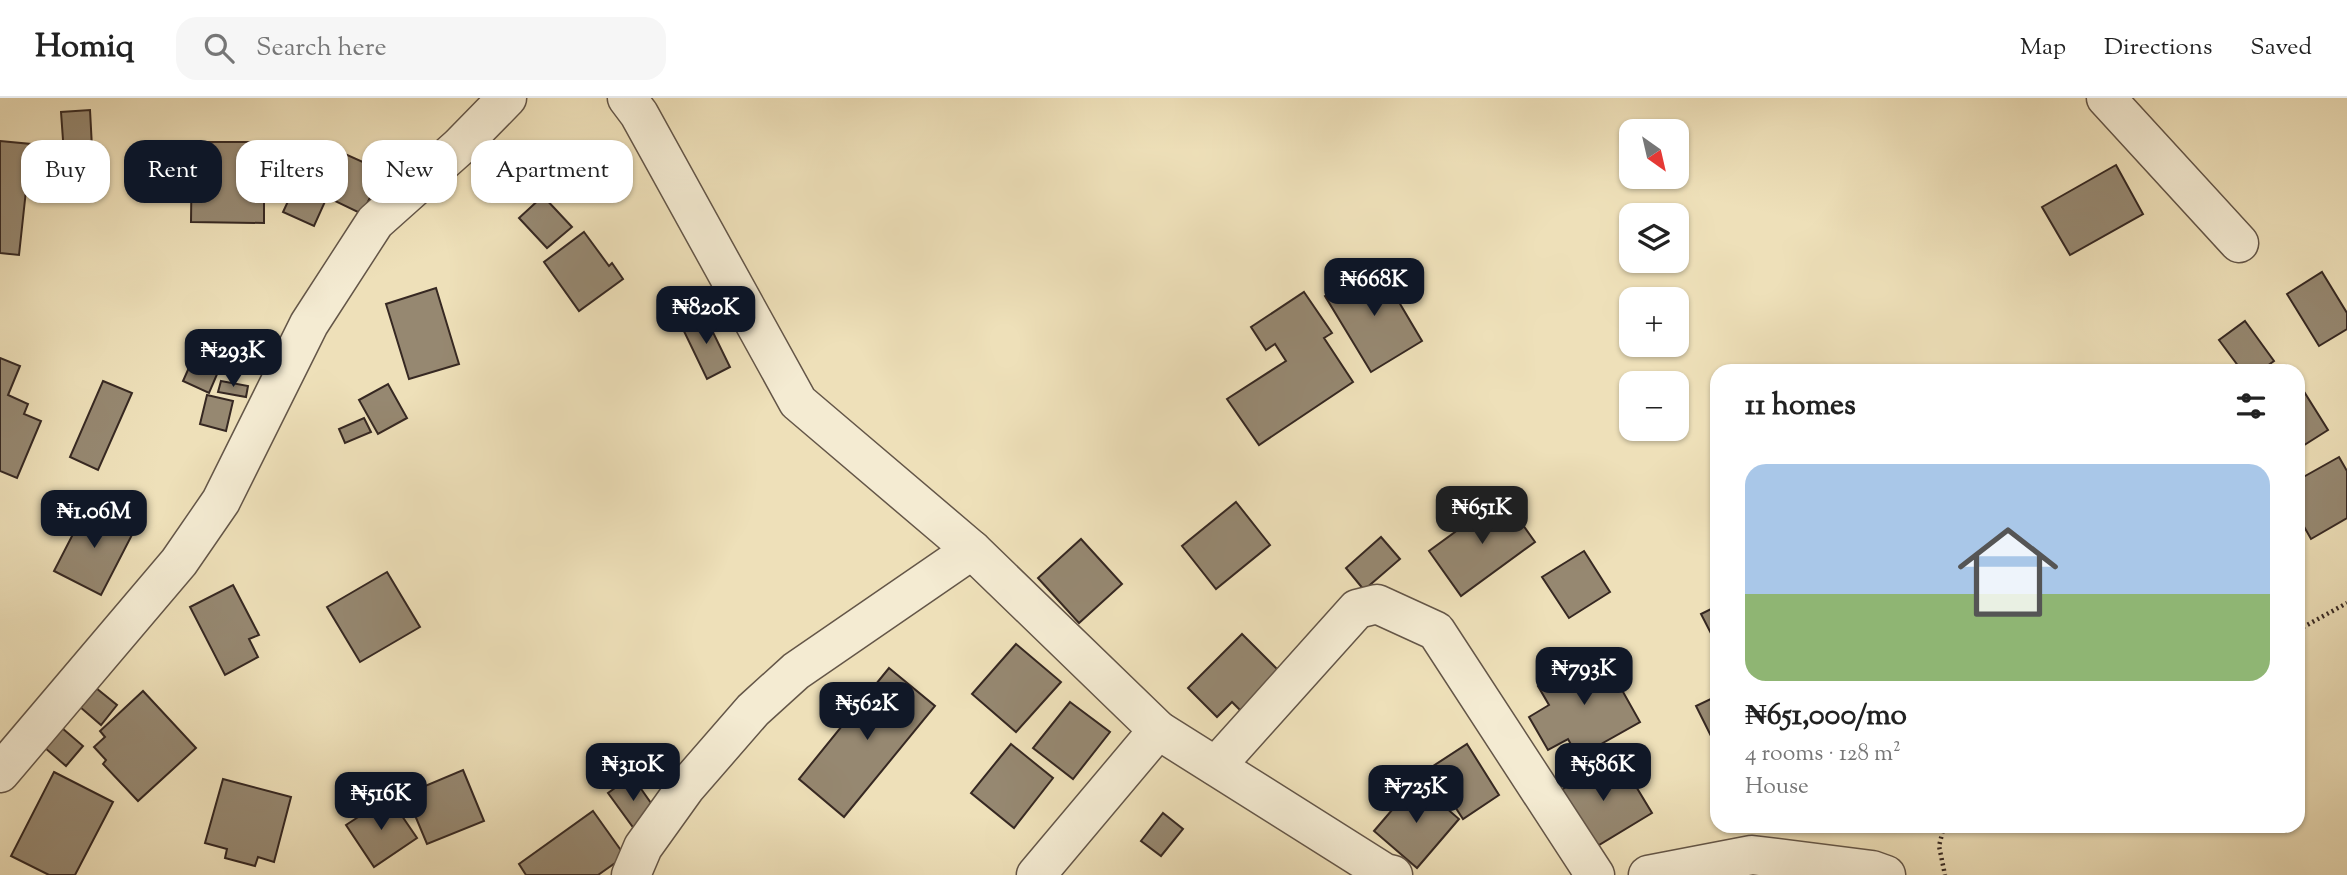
<!DOCTYPE html>
<html lang="en">
<head>
<meta charset="utf-8">
<style>
	:root { --surface:#fff; --page:#f6f6f6; --text:#222; --muted:#767676; --line:#e0e0e0; --accent:#111827 }
	body { margin:0; font-family:"Sorts Mill Goudy",serif; background:var(--page); color:var(--text); height:100vh; display:flex; flex-direction:column; font-size:26px; white-space:nowrap }
	* { box-sizing:border-box; margin:0 }
	p { font-size:23px; color:var(--muted) }
	.icon { flex:none; width:38px; height:38px; fill:none; stroke:currentColor; stroke-width:2; stroke-linecap:round; stroke-linejoin:round }
	.map { position:relative; flex:1; overflow:hidden }
	.details { position:absolute; left:1710px; top:266px; width:595px; height:469px; display:flex; flex-direction:column; background:var(--surface); border-radius:21px; box-shadow:0 2px 5px #0004 }
	.details>* { flex:none }
	.top-card { position:absolute; left:21px; top:42px; width:665px; height:63px; display:flex; gap:14px }
	.needle { width:46px; rotate:146deg }
	.controls { position:absolute; left:1619px; top:21px; display:grid; gap:14px }
	.controls a { display:grid; place-items:center; width:70px; height:70px; border-radius:14px; background:var(--surface); box-shadow:0 2px 5px #0004; font-size:35px }
	.price { position:absolute; translate:-50% -60px; padding:0 16px; border-radius:14px; background:var(--accent); color:#fff; font-size:23px; line-height:46px; filter:drop-shadow(0 2px 4px #0008) }
	.price::after { content:''; position:absolute; left:50%; top:42px; width:21px; height:16px; margin-left:-10px; background:inherit; clip-path:polygon(0 0,100% 0,50% 100%) }
	.price.active { background:#222; color:#fff }
	ul { padding:0; list-style:none }
	li { display:grid; align-content:center; gap:14px; height:371px; padding:0 35px }
	li+li { border-top:2px solid var(--line) }
	li span { display:grid; place-items:center; height:217px; border-radius:21px; color:#555 }
	li>.icon { margin-inline-start:auto }
	span .icon { width:126px; height:126px; fill:#fffc; stroke-width:1 }
	li b { font-size:30px }
	h2 { display:flex; justify-content:space-between; align-items:center; height:84px; padding:0 35px; font-size:30px }
	.chip { padding:0 24px; border-radius:21px; background:var(--surface); box-shadow:0 2px 5px #0004; font-size:24px; line-height:63px }
	.chip.active { background:var(--accent); color:#fff }
	header { display:flex; align-items:center; gap:42px; box-sizing:border-box; height:98px; padding:0 35px; background:var(--surface); border-bottom:2px solid var(--line) }
	header strong { font-size:33px }
	nav { display:flex; gap:38px; margin-inline-start:auto; font-size:24px }
	.search { width:490px; height:63px; background:var(--page); display:flex; align-items:center; gap:18px; box-sizing:border-box; padding:0 24px; border-radius:21px; color:var(--muted); font-size:26px }
	.map>svg:first-child { display:block }
	.building { fill:#968871; stroke:#362822; stroke-width:2 }
	.lines { fill:none; stroke-linecap:round; stroke-linejoin:round }
	.minor-casing { stroke:#645648; stroke-width:41 }
	.path { stroke:#362822; stroke-width:4.5; stroke-dasharray:2 3.5; stroke-linecap:butt }
	.minor { stroke:#f4ebd2; stroke-width:38 }
</style>
</head>
<body>
<header>
<strong>Homiq</strong>
<div class="search"><svg class="icon" aria-label="search" viewBox="0 0 24 24"><circle cx="10" cy="10" r="6"/><path d="M15 15l6 6"/></svg>Search here</div>
<nav><a>Map</a><a>Directions</a><a>Saved</a></nav>
</header>
<div class="map">
<svg width="2347" height="777" viewBox="0 0 2347 777">
	<rect width="100%" height="100%" fill="#eee0b9"/>
	<filter id="stains"><feTurbulence type="fractalNoise" baseFrequency=".00286" numOctaves="4"/><feColorMatrix values="0 0 0 0 .2 0 0 0 0 .09 0 0 0 0 .02 0 0 0 .5 -.17"/></filter>
	<radialGradient id="worn" r=".72"><stop offset=".6" stop-color="#630" stop-opacity="0"/><stop offset="1" stop-color="#630" stop-opacity=".3"/></radialGradient>
	<g class="building">
		<path d="M90,12L93,68L65,70L61,14Z"/>
		<path d="M0,43L31,46L19,157L0,155Z"/>
		<path d="M192,44H264V125L191,124Z"/>
		<path d="M316,51L331,58L334,51L383,73L362,116L327,99L314,128L283,114L310,56L312,58Z"/>
		<path d="M2116,67L2143,116L2070,157L2042,109Z"/>
		<path d="M543,98L572,129L547,150L519,120Z"/>
		<path d="M584,134L609,168L612,165L623,181L579,213L544,164Z"/>
		<path d="M1377,167L1422,243L1371,274L1325,198Z"/>
		<path d="M2322,174L2347,215V231L2319,248L2287,196Z"/>
		<path d="M436,190L459,266L409,281L386,206Z"/>
		<path d="M1304,194L1332,235L1324,240L1353,284L1259,347L1227,301L1286,263L1275,246L1266,252L1251,229Z"/>
		<path d="M704,216L730,269L707,281L681,227Z"/>
		<path d="M2245,223L2274,263L2260,273H2242L2219,242Z"/>
		<path d="M195,256L221,267L209,295L183,283Z"/>
		<path d="M0,260L20,268L8,297L28,306L24,316L41,323L17,380L0,373Z"/>
		<path d="M103,283L132,295L98,372L70,359Z"/>
		<path d="M221,283L248,288L246,299L218,294Z"/>
		<path d="M2298,284L2328,332L2298,351Z"/>
		<path d="M388,286L407,320L378,336L359,302Z"/>
		<path d="M207,297L233,303L226,333L200,326Z"/>
		<path d="M364,320L371,334L345,345L339,331Z"/>
		<path d="M2339,359L2347,373V420L2311,441L2298,418V382Z"/>
		<path d="M1503,399L1535,444L1461,498L1429,453Z"/>
		<path d="M1236,404L1270,447L1216,491L1182,448Z"/>
		<path d="M88,407L135,431L101,497L54,473Z"/>
		<path d="M1381,439L1400,461L1364,492L1346,470Z"/>
		<path d="M1081,441L1122,486L1079,525L1038,480Z"/>
		<path d="M1584,453L1610,494L1569,520L1542,479Z"/>
		<path d="M387,474L420,529L360,564L327,509Z"/>
		<path d="M233,487L259,537L249,541L258,559L225,577L190,509Z"/>
		<path d="M1717,508V547L1701,516Z"/>
		<path d="M1242,536L1281,575L1242,614L1232,604L1217,619L1188,590Z"/>
		<path d="M1016,546L1061,584L1016,634L972,596Z"/>
		<path d="M1600,553L1640,624L1578,659L1568,641L1548,652L1529,619L1549,607L1538,588Z"/>
		<path d="M889,570L935,608L844,719L799,681Z"/>
		<path d="M96,590L117,607L101,627L80,609Z"/>
		<path d="M143,593L196,650L138,703L103,666L106,662L94,649L105,639L100,633Z"/>
		<path d="M1717,598V650L1696,608Z"/>
		<path d="M1070,604L1110,634L1073,681L1033,650Z"/>
		<path d="M62,630L83,648L66,668L45,650Z"/>
		<path d="M1011,646L1053,680L1014,730L971,695Z"/>
		<path d="M1467,646L1499,697L1463,721L1430,670Z"/>
		<path d="M1617,657L1652,715L1589,753L1555,696Z"/>
		<path d="M463,672L484,723L427,746L406,696Z"/>
		<path d="M54,674L113,704L75,777H49L11,758Z"/>
		<path d="M632,678L658,715L635,732L608,695Z"/>
		<path d="M223,681L291,699L274,764L258,759L255,768L225,760L227,751L205,745Z"/>
		<path d="M1416,684L1459,721L1417,770L1374,733Z"/>
		<path d="M389,699L417,740L374,769L346,727Z"/>
		<path d="M593,713L625,758L598,777H526L519,766Z"/>
		<path d="M1163,715L1183,731L1161,758L1141,743Z"/>
	</g>
	<g class="lines">
		<g class="minor-casing">
			<g id="minor">
				<path d="M627,0L639,16L798,304L972,452L1158,632L1385,775L1393,777"/>
				<path d="M2106,0L2239,145"/>
				<path d="M1216,668L1357,511L1377,506L1436,533L1595,777"/>
				<path d="M0,675L179,464L221,403L309,226L375,124L459,49L507,0"/>
				<path d="M631,777L643,749L686,689L753,612L796,573L972,452"/>
				<path d="M1036,777L1158,632"/>
				<path d="M1648,777L1752,757L1872,772L1886,777"/>
			</g>
		</g>
		<g class="path">
			<path d="M2298,532L2347,505"/>
			<path d="M1944,728L1939,748L1945,777"/>
		</g>
		<use href="#minor" class="minor"/>
	</g>
	<rect width="100%" height="100%" filter="url(#stains)"/>
	<rect width="100%" height="100%" fill="url(#worn)"/>
</svg>
<div class="controls">
<a><svg class="needle" viewBox="-14 -14 28 28"><path d="M0-13l5 13h-10z" fill="#e53935"/><path d="M0 13l5-13h-10z" fill="#767676"/></svg></a>
<a><svg class="icon" aria-label="layers" viewBox="0 0 24 24"><path d="M12 4l9 5-9 5-9-5zM3 14l9 5 9-5"/></svg></a>
<a>+</a>
<a>−</a>
</div>
<b class="price" style="left:1374px;top:220px">₦668K</b>
<b class="price" style="left:706px;top:248px">₦820K</b>
<b class="price" style="left:233px;top:291px">₦293K</b>
<b class="price active" style="left:1482px;top:448px">₦651K</b>
<b class="price" style="left:94px;top:452px">₦1.06M</b>
<b class="price" style="left:1584px;top:609px">₦793K</b>
<b class="price" style="left:867px;top:644px">₦562K</b>
<b class="price" style="left:633px;top:705px">₦310K</b>
<b class="price" style="left:1603px;top:705px">₦586K</b>
<b class="price" style="left:1416px;top:727px">₦725K</b>
<b class="price" style="left:381px;top:734px">₦516K</b>
<div class="top-card">
<a class="chip">Buy</a>
<a class="chip active">Rent</a>
<a class="chip">Filters</a>
<a class="chip">New</a>
<a class="chip">Apartment</a>
</div>
<section class="details">
<h2>11 homes<svg class="icon" aria-label="filters" viewBox="0 0 24 24"><path d="M4 7h16M4 17h16"/><circle cx="9" cy="7" r="2"/><circle cx="15" cy="17" r="2"/></svg></h2>
<ul>
<li><span style="background:linear-gradient(#a9c7e8 60%,#8fb573 0)"><svg class="icon" aria-label="home" viewBox="0 0 24 24"><path d="M3 11l9-7 9 7M6 9v11h12V9"/></svg></span><div><b>₦651,000/mo</b><p>4 rooms · 128 m²</p><p>House</p></div></li>
</ul>
</section>
</div>
</body>
</html>
